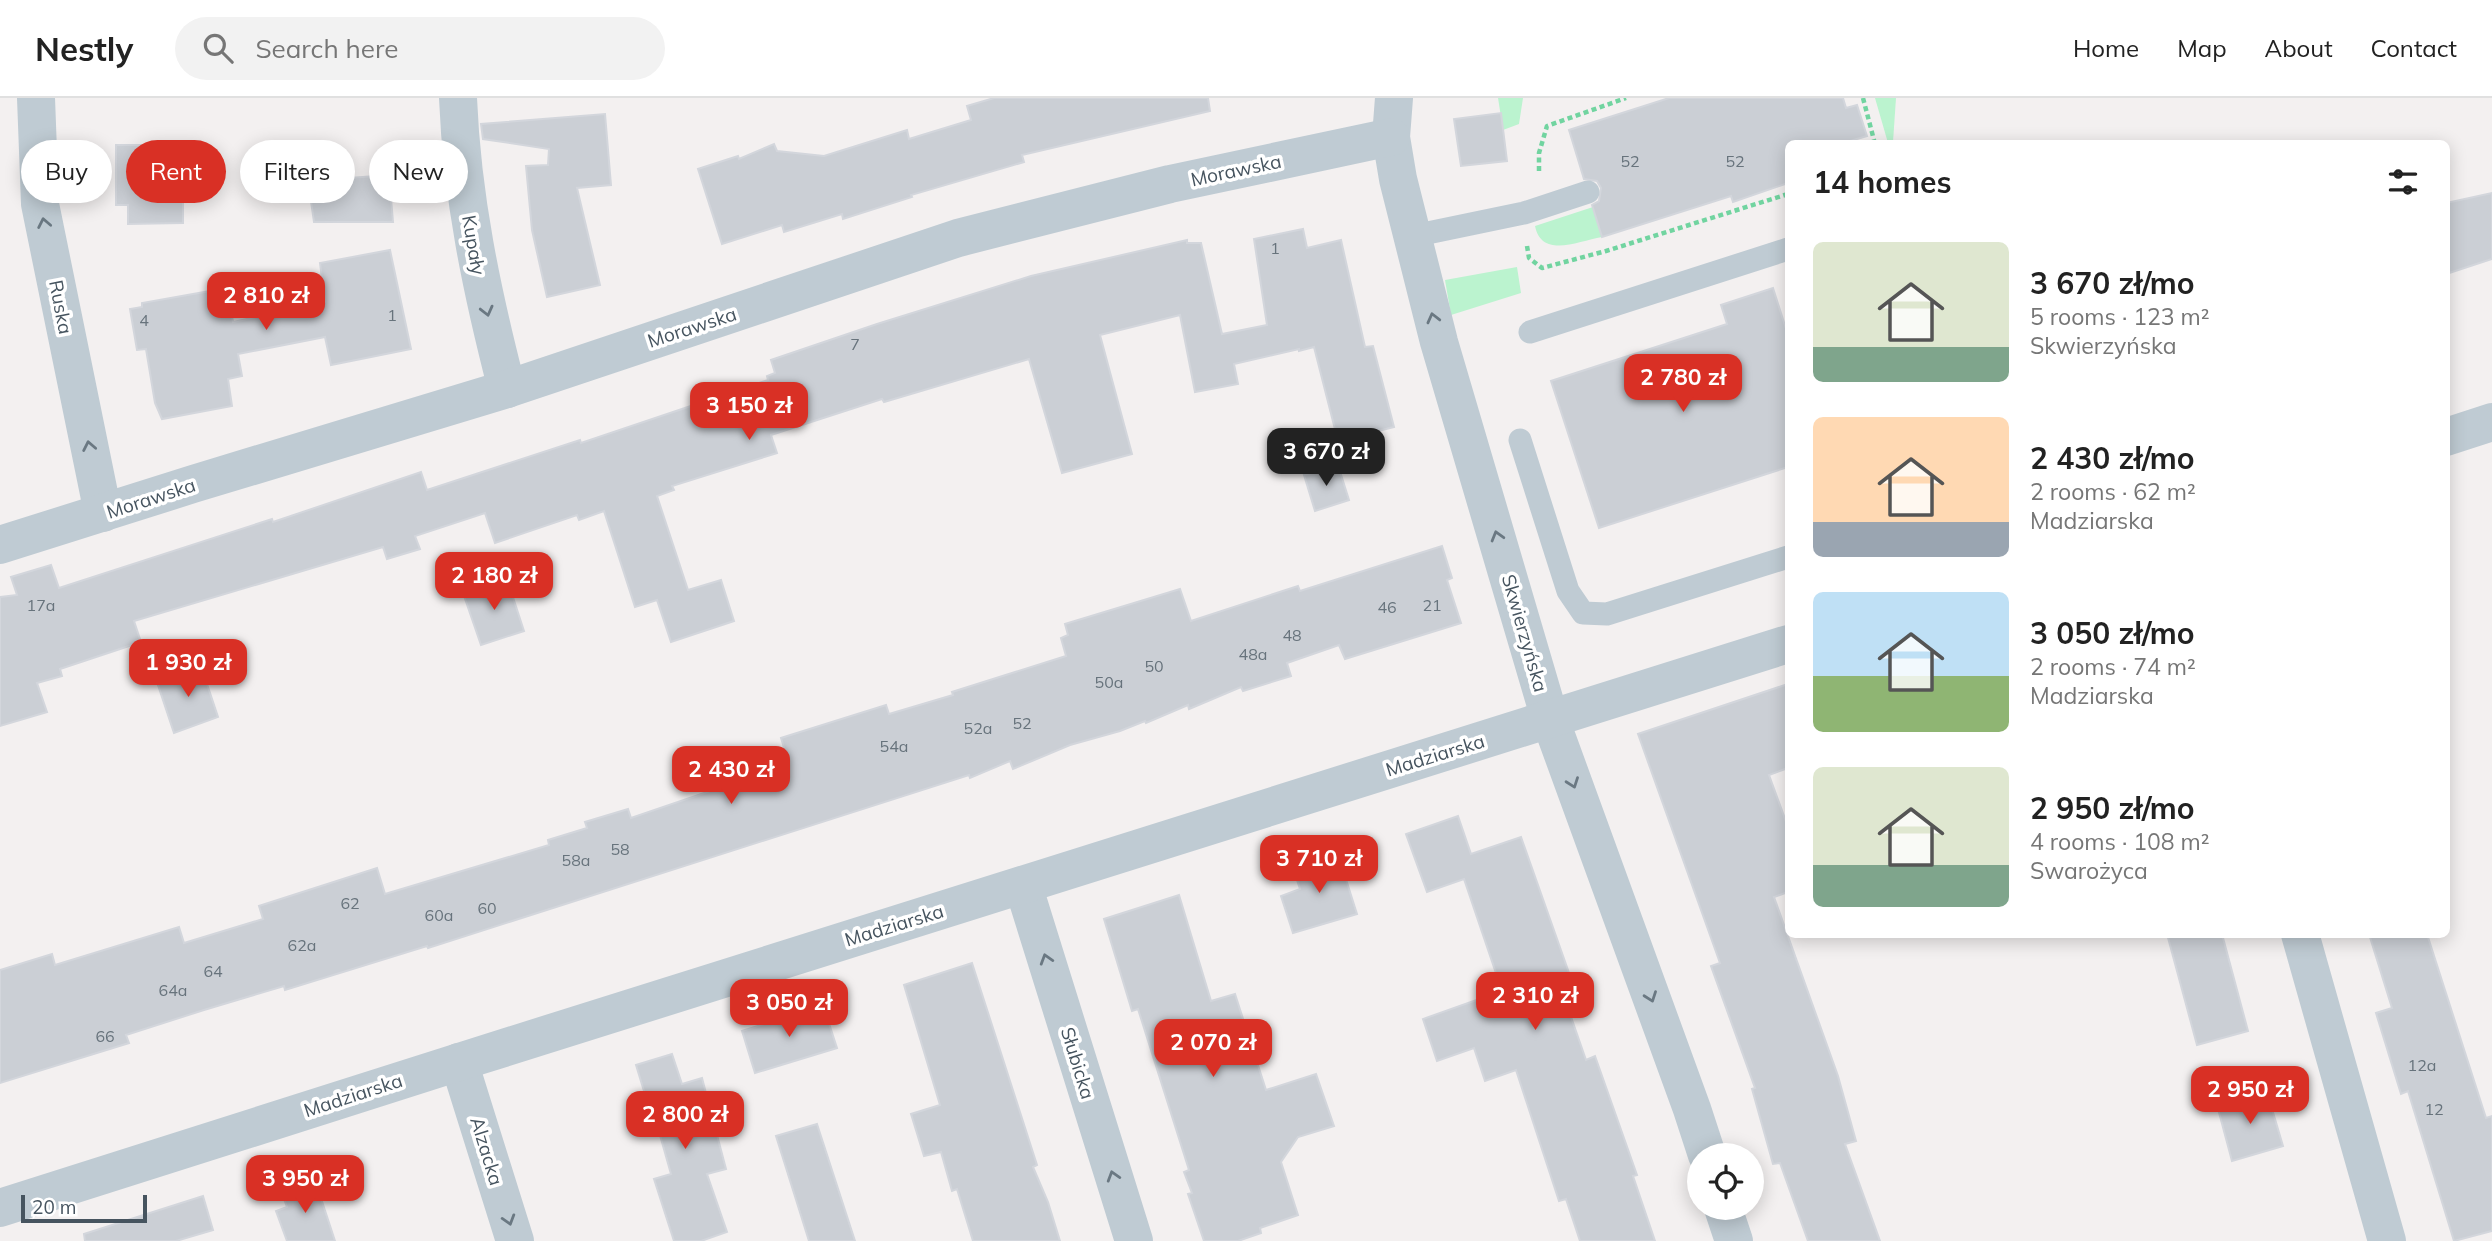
<!DOCTYPE html>
<html lang="en">
<head>
<meta charset="utf-8">
<style>
	:root { --surface:#fff; --page:#f2f2f2; --text:#222; --muted:#767676; --line:#e0e0e0; --accent:#d93025 }
	body { margin:0; font-family:Mulish,sans-serif; background:var(--page); color:var(--text); height:100vh; display:flex; flex-direction:column; font-size:26px; white-space:nowrap }
	* { box-sizing:border-box; margin:0 }
	p { font-size:23px; color:var(--muted) }
	.icon { flex:none; width:38px; height:38px; fill:none; stroke:currentColor; stroke-width:2; stroke-linecap:round; stroke-linejoin:round }
	.map { position:relative; flex:1; overflow:hidden }
	.details { position:absolute; left:1785px; top:42px; width:665px; height:798px; display:flex; flex-direction:column; background:var(--surface); border-radius:10px; box-shadow:0 4px 18px #0003 }
	.details>* { flex:none }
	.banner { position:absolute; left:21px; top:42px; width:665px; height:63px; display:flex; gap:14px }
	.fabs { position:absolute; left:1687px; top:1045px; display:grid; gap:14px }
	.fabs a { display:grid; place-items:center; width:77px; height:77px; border-radius:50%; background:var(--surface); box-shadow:0 4px 18px #0003; font-size:35px }
	.scale { position:absolute; left:21px; bottom:18px; width:126px; box-sizing:border-box; padding-left:7px; border:4px solid #46545f; border-top:0; font-size:19px; line-height:24px; white-space:nowrap; color:#46545f; -webkit-text-stroke:5px #fff; paint-order:stroke }
	.price { position:absolute; translate:-50% -60px; padding:0 16px; border-radius:14px; background:var(--accent); color:#fff; font-size:23px; line-height:46px; filter:drop-shadow(0 2px 4px #0008) }
	.price::after { content:''; position:absolute; left:50%; top:42px; width:21px; height:16px; margin-left:-10px; background:inherit; clip-path:polygon(0 0,100% 0,50% 100%) }
	.price.current { background:#222; color:#fff }
	ul { padding:0; list-style:none }
	li { display:flex; align-items:center; gap:21px; height:175px; padding:0 28px }
	li span { display:grid; place-items:center; flex:none; width:196px; height:140px; border-radius:10px; color:#555 }
	li>.icon { margin-inline-start:auto }
	span .icon { width:84px; height:84px; fill:#fffc; stroke-width:1 }
	li b { font-size:30px }
	h2 { display:flex; justify-content:space-between; align-items:center; height:84px; padding:0 28px; font-size:30px }
	.tag { padding:0 24px; border-radius:32px; background:var(--surface); box-shadow:0 4px 18px #0003; font-size:24px; line-height:63px }
	.tag.current { background:var(--accent); color:#fff }
	header { display:flex; align-items:center; gap:42px; box-sizing:border-box; height:98px; padding:0 35px; background:var(--surface); border-bottom:2px solid var(--line) }
	header strong { font-size:33px }
	nav { display:flex; gap:38px; margin-inline-start:auto; font-size:24px }
	.search { width:490px; height:63px; background:var(--page); display:flex; align-items:center; gap:18px; box-sizing:border-box; padding:0 24px; border-radius:38px; color:var(--muted); font-size:26px }
	.map>svg:first-child { display:block }
	.green { fill:#bbf3cf }
	.building { fill:#cbcfd5; stroke:#d3d6dc; stroke-width:2 }
	.lines { fill:none; stroke-linecap:round; stroke-linejoin:round }
	.path { stroke:#71d4a0; stroke-width:4.5; stroke-dasharray:5 3.5; stroke-linecap:butt }
	.service { stroke:#bfcbd3; stroke-width:23 }
	.minor { stroke:#bfcbd3; stroke-width:38 }
	.oneway { stroke:#6a7882 }
	.labels { text-anchor:middle; dominant-baseline:central; stroke-width:7; stroke-linejoin:round; paint-order:stroke }
	.number-label { font-size:16px; fill:#67737c }
	.street-label { font-size:19px; fill:#46545f; stroke:#fff }
</style>
</head>
<body>
<header>
<strong>Nestly</strong>
<div class="search"><svg class="icon" aria-label="search" viewBox="0 0 24 24"><circle cx="10" cy="10" r="6"/><path d="M15 15l6 6"/></svg>Search here</div>
<nav><a>Home</a><a>Map</a><a>About</a><a>Contact</a></nav>
</header>
<div class="map">
<svg width="2492" height="1143" viewBox="0 0 2492 1143">
	<rect width="100%" height="100%" fill="#f3f0f0"/>
	<g class="green">
		<path d="M1498,0H1523L1519,26L1503,32Z"/>
		<path d="M1875,0H1896L1893,44L1888,45Z"/>
		<path d="M1593,109L1602,139C1578,143 1542,161 1535,128Z"/>
		<path d="M1517,169L1521,195L1451,217L1445,182Z"/>
	</g>
	<g class="building">
		<path d="M994,0H1208L1210,13L1022,57L1024,64L911,97L912,99L843,121L842,116L784,134L782,127L722,146L698,71L738,58L739,61L774,46L777,53L824,58L907,32L909,41L971,22L967,8Z"/>
		<path d="M1669,0H1843L1846,10L1857,7L1867,38L1840,46H1788V85L1733,104L1731,98L1602,139L1592,107L1599,103L1601,90L1597,83L1584,81L1569,32Z"/>
		<path d="M1501,15L1507,63L1461,68L1454,21Z"/>
		<path d="M605,16L611,87L577,90L600,187L547,199L532,132L526,68L548,67L549,51L483,41L481,26Z"/>
		<path d="M116,47H183V125L128,126V107H116Z"/>
		<path d="M389,77L393,124H314L308,83Z"/>
		<path d="M2492,95V161L2446,176V105Z"/>
		<path d="M1303,131L1307,150L1341,142L1365,249L1373,248L1394,329L1338,343L1314,249L1299,253V251L1234,266L1238,286L1195,294L1180,217L1100,237L1132,356L1062,375L1029,261L884,304L882,301L771,337L777,355L672,388L674,392L657,398L688,492L721,482L734,523L671,544L657,502L635,509L604,413L579,422L577,417L495,445L485,415L415,438L420,451L387,461L383,449L134,523L141,544L60,571L62,578L37,585L47,614L0,628V499L17,497L11,479L51,467L59,490L272,421L273,424L421,374L427,392L580,342L581,345L768,282L767,278L775,275L771,262L877,226L1031,178L1187,142V145H1201L1222,236L1267,227L1254,141Z"/>
		<path d="M390,152L411,251L331,267L325,239L238,256L242,278L228,281L232,308L162,321L155,305L146,251L137,252L130,211L142,209V205L227,190L233,224L325,204L320,165Z"/>
		<path d="M1773,190L1788,237V369L1599,430L1551,283L1727,226L1721,207Z"/>
		<path d="M1338,367L1349,402L1315,413L1304,377Z"/>
		<path d="M1442,448L1452,480L1447,482L1461,525L1345,561L1339,547L1287,565L1291,578L1243,593L1241,589L1189,611L1188,607L1146,625L1145,623L1120,633L1070,647L1013,671L1010,663L970,680L969,677L428,850L427,848L285,892L284,888L204,912L126,937L129,945L0,985V872L52,856L55,867L179,829L184,845L263,821L259,808L377,770L385,796L549,747L548,742L587,730L585,724L628,711L631,720L789,666L781,640L886,607L889,616L953,597L952,594L1066,558L1061,540L1068,537L1065,526L1180,491L1191,523L1298,488L1300,493Z"/>
		<path d="M507,481L524,533L481,547L463,495Z"/>
		<path d="M201,568L218,619L174,635L157,584Z"/>
		<path d="M1788,586V670L1769,677L1788,729V794L1774,799L1838,978L1856,1043L1845,1046L1880,1143H1808L1780,1065L1773,1066L1752,991L1755,990L1711,868L1720,865L1638,636Z"/>
		<path d="M1458,718L1471,756L1521,739L1574,889L1562,893L1586,962L1595,958L1637,1077L1633,1078L1655,1143H1580L1566,1101L1559,1103L1516,972L1485,983L1474,950L1437,963L1423,921L1502,893L1464,781L1427,794L1406,736Z"/>
		<path d="M1338,756L1357,816L1293,835L1281,798L1300,791L1293,770Z"/>
		<path d="M1179,797L1211,903L1235,896L1266,992L1316,976L1334,1028L1298,1039L1281,1064L1298,1117L1260,1130L1261,1135L1238,1143H1204L1188,1096L1192,1095L1184,1074L1189,1072L1138,911L1132,913L1104,821Z"/>
		<path d="M2167,836H2222L2248,933L2197,947Z"/>
		<path d="M2369,836H2427L2486,1020L2492,1018V1133L2454,1143L2408,993L2401,996L2376,915L2392,910Z"/>
		<path d="M972,865L1037,1067L1033,1069L1048,1104L1060,1143H973L957,1091L952,1093L941,1054L924,1058L911,1016L940,1007L904,887Z"/>
		<path d="M823,907L837,950L755,975L742,933Z"/>
		<path d="M672,956L682,986L702,980L726,1071L707,1076L727,1134L701,1143H674L654,1081L671,1076L650,1002L647,1003L636,967Z"/>
		<path d="M2267,994L2283,1048L2232,1063L2217,1007Z"/>
		<path d="M817,1026L855,1143H809L776,1038Z"/>
		<path d="M315,1082L335,1143H287L276,1113L287,1109L281,1093Z"/>
		<path d="M203,1098L213,1132L176,1143H85L84,1136Z"/>
	</g>
	<g class="lines">
		<g class="path">
			<path d="M1863,0L1875,46"/>
			<path d="M1539,73V55L1547,28L1626,0"/>
			<path d="M1527,148L1529,160L1542,170L1606,153L1788,96"/>
		</g>
		<g class="service">
			<path d="M1413,138L1524,115L1588,94"/>
			<path d="M1530,234L1788,151"/>
			<path d="M1520,342L1568,493L1583,515L1607,516L1788,459"/>
		</g>
		<g class="minor">
			<path d="M36,0L40,106L103,415"/>
			<path d="M458,0C462,100 482,194 507,291"/>
			<path d="M1394,0L1391,39L1398,81L1439,244L1550,621L1692,1011L1707,1057"/>
			<path d="M2446,339L2492,324"/>
			<path d="M0,447L193,386L507,291L958,140L1170,86L1391,39"/>
			<path d="M1023,787L1134,1143"/>
			<path d="M2300,836L2387,1143"/>
			<path d="M459,964L515,1143"/>
			<path d="M0,1110L459,964L1788,546"/>
			<path d="M1723,1110L1734,1143"/>
		</g>
	</g>
	<defs><path id="oneway-chevron" d="M-2-3.5L2.5 0L-2 3.5" fill="none" stroke-width="1.6" stroke-linecap="round" stroke-linejoin="round" transform="scale(1.75)"/></defs>
	<g class="oneway">
		<use href="#oneway-chevron" transform="translate(44 125) rotate(-101)"/>
		<use href="#oneway-chevron" transform="translate(487 213) rotate(76)"/>
		<use href="#oneway-chevron" transform="translate(1433 220) rotate(-104)"/>
		<use href="#oneway-chevron" transform="translate(89 348) rotate(-101)"/>
		<use href="#oneway-chevron" transform="translate(1497 438) rotate(-106)"/>
		<use href="#oneway-chevron" transform="translate(1573 685) rotate(70)"/>
		<use href="#oneway-chevron" transform="translate(1046 861) rotate(-107)"/>
		<use href="#oneway-chevron" transform="translate(1651 899) rotate(70)"/>
		<use href="#oneway-chevron" transform="translate(1113 1078) rotate(-107)"/>
		<use href="#oneway-chevron" transform="translate(509 1122) rotate(73)"/>
	</g>
	<g class="labels">
		<g class="number-label">
			<text x="1630" y="63">52</text>
			<text x="1735" y="63">52</text>
			<text x="1275" y="150">1</text>
			<text x="392" y="217">1</text>
			<text x="144" y="222">4</text>
			<text x="855" y="246">7</text>
			<text x="41" y="507">17a</text>
			<text x="1432" y="507">21</text>
			<text x="1387" y="509">46</text>
			<text x="1292" y="537">48</text>
			<text x="1253" y="556">48a</text>
			<text x="1154" y="568">50</text>
			<text x="1109" y="584">50a</text>
			<text x="1022" y="625">52</text>
			<text x="978" y="630">52a</text>
			<text x="894" y="648">54a</text>
			<text x="620" y="751">58</text>
			<text x="576" y="762">58a</text>
			<text x="350" y="805">62</text>
			<text x="487" y="810">60</text>
			<text x="439" y="817">60a</text>
			<text x="302" y="847">62a</text>
			<text x="213" y="873">64</text>
			<text x="173" y="892">64a</text>
			<text x="105" y="938">66</text>
			<text x="2422" y="967">12a</text>
			<text x="2434" y="1011">12</text>
		</g>
		<g class="street-label">
			<text transform="translate(1236 72) rotate(-12)">Morawska</text>
			<text transform="translate(474 147) rotate(80)">Kupały</text>
			<text transform="translate(61 209) rotate(79)">Ruska</text>
			<text transform="translate(692 229) rotate(-18)">Morawska</text>
			<text transform="translate(151 400) rotate(-18)">Morawska</text>
			<text transform="translate(1525 535) rotate(74)">Skwierzyńska</text>
			<text transform="translate(1435 657) rotate(-17)">Madziarska</text>
			<text transform="translate(894 827) rotate(-17)">Madziarska</text>
			<text transform="translate(1078 965) rotate(73)">Słubicka</text>
			<text transform="translate(353 997) rotate(-18)">Madziarska</text>
			<text transform="translate(487 1053) rotate(73)">Alzacka</text>
		</g>
	</g>
</svg>
<div class="fabs">
<a><svg class="icon" aria-label="locate" viewBox="0 0 24 24"><circle cx="12" cy="12" r="6"/><path d="M12 2v4M12 18v4M2 12h4M18 12h4"/></svg></a>
</div>
<div class="scale">20 m</div>
<b class="price" style="left:266px;top:234px">2 810 zł</b>
<b class="price" style="left:1683px;top:316px">2 780 zł</b>
<b class="price" style="left:749px;top:344px">3 150 zł</b>
<b class="price current" style="left:1326px;top:390px">3 670 zł</b>
<b class="price" style="left:494px;top:514px">2 180 zł</b>
<b class="price" style="left:188px;top:601px">1 930 zł</b>
<b class="price" style="left:731px;top:708px">2 430 zł</b>
<b class="price" style="left:1319px;top:797px">3 710 zł</b>
<b class="price" style="left:1535px;top:934px">2 310 zł</b>
<b class="price" style="left:789px;top:941px">3 050 zł</b>
<b class="price" style="left:1213px;top:981px">2 070 zł</b>
<b class="price" style="left:2250px;top:1028px">2 950 zł</b>
<b class="price" style="left:685px;top:1053px">2 800 zł</b>
<b class="price" style="left:305px;top:1117px">3 950 zł</b>
<div class="banner">
<a class="tag">Buy</a>
<a class="tag current">Rent</a>
<a class="tag">Filters</a>
<a class="tag">New</a>
</div>
<section class="details">
<h2>14 homes<svg class="icon" aria-label="filters" viewBox="0 0 24 24"><path d="M4 7h16M4 17h16"/><circle cx="9" cy="7" r="2"/><circle cx="15" cy="17" r="2"/></svg></h2>
<ul>
<li><span style="background:linear-gradient(#dfe7d0 75%,#7fa58c 0)"><svg class="icon" aria-label="home" viewBox="0 0 24 24"><path d="M3 11l9-7 9 7M6 9v11h12V9"/></svg></span><div><b>3 670 zł/mo</b><p>5 rooms · 123 m²</p><p>Skwierzyńska</p></div></li>
<li><span style="background:linear-gradient(#ffd9b3 75%,#9aa5b1 0)"><svg class="icon" aria-label="home" viewBox="0 0 24 24"><path d="M3 11l9-7 9 7M6 9v11h12V9"/></svg></span><div><b>2 430 zł/mo</b><p>2 rooms · 62 m²</p><p>Madziarska</p></div></li>
<li><span style="background:linear-gradient(#bfe0f5 60%,#8fb573 0)"><svg class="icon" aria-label="home" viewBox="0 0 24 24"><path d="M3 11l9-7 9 7M6 9v11h12V9"/></svg></span><div><b>3 050 zł/mo</b><p>2 rooms · 74 m²</p><p>Madziarska</p></div></li>
<li><span style="background:linear-gradient(#dfe7d0 70%,#7fa58c 0)"><svg class="icon" aria-label="home" viewBox="0 0 24 24"><path d="M3 11l9-7 9 7M6 9v11h12V9"/></svg></span><div><b>2 950 zł/mo</b><p>4 rooms · 108 m²</p><p>Swarożyca</p></div></li>
</ul>
</section>
</div>
</body>
</html>
